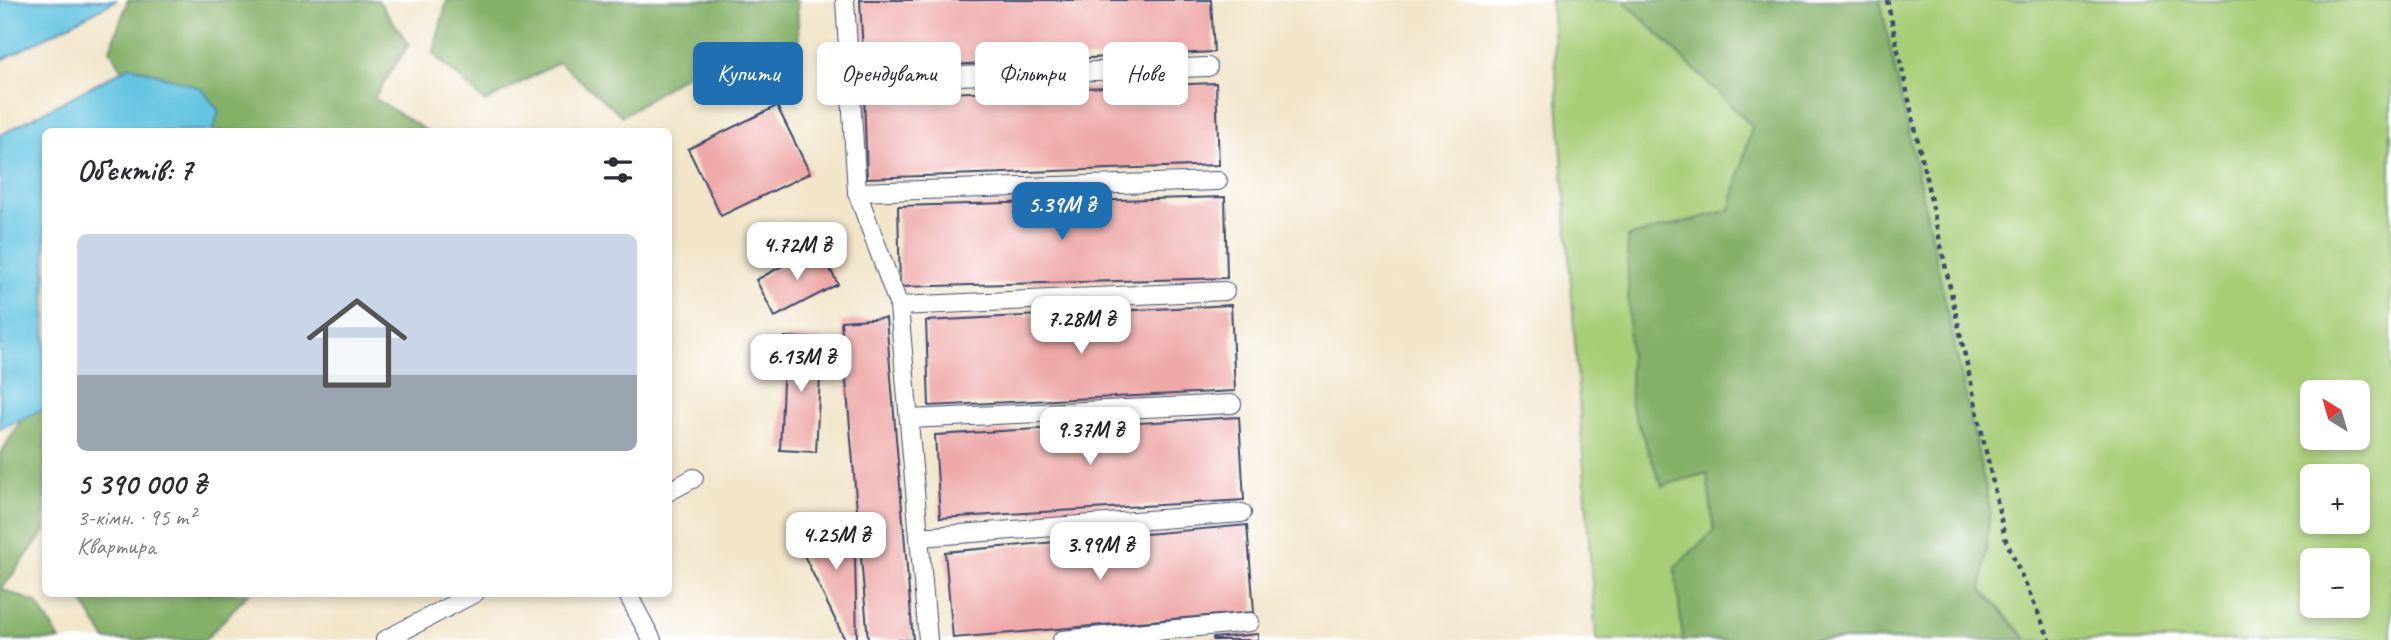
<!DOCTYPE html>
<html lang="uk">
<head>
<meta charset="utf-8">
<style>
	:root { --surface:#fff; --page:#f2f2f3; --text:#2b2b33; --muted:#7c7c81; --accent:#1f6fb2 }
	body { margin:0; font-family:Caveat,sans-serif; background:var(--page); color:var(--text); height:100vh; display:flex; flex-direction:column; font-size:26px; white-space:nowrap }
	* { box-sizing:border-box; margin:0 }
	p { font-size:23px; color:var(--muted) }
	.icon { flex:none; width:38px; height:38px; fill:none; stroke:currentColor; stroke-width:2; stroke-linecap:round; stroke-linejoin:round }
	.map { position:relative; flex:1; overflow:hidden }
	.panel { position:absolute; left:42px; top:128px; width:630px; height:469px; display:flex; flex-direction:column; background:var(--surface); border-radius:10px; box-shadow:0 4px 10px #0003 }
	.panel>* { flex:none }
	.banner { position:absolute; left:693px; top:42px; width:665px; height:63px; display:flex; gap:14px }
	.needle { width:46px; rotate:323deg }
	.fabs { position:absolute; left:2300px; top:380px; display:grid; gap:14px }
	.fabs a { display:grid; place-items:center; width:70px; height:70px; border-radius:10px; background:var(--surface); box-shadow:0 4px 10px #0003; font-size:35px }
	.price { position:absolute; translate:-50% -60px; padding:0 16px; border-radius:14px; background:#fff; color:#222; font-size:23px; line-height:46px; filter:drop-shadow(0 2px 4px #0008) }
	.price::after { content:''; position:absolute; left:50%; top:42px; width:21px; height:16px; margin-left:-10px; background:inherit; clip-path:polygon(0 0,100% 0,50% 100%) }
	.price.current { background:var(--accent); color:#fff }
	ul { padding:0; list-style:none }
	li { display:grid; align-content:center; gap:14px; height:371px; padding:0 35px }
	li span { display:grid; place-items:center; height:217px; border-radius:10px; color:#555 }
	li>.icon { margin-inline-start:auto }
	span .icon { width:126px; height:126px; fill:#fffc; stroke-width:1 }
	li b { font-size:30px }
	h2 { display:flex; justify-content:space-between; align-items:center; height:84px; padding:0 35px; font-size:30px }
	.tag { padding:0 24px; border-radius:10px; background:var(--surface); box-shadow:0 4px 10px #0003; font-size:24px; line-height:63px }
	.tag.current { background:var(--accent); color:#fff }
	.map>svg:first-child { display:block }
	.green { fill:#a7cd77; stroke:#617e6a; stroke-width:2; fill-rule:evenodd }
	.forest { fill:#85b068; stroke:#507063; stroke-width:2 }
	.water { fill:#63c4e1; stroke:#3f7aa0; stroke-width:2 }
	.building { fill:#eea8a7 }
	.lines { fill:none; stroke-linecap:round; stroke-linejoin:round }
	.lane-casing { stroke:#3b4a6e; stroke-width:20 }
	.path { stroke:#3b4a6e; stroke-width:4.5; stroke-dasharray:5 5; stroke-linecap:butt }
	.lane { stroke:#fff; stroke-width:18 }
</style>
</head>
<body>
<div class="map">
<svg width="2391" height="640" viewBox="0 0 2391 640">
	<rect width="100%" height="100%" fill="#fff"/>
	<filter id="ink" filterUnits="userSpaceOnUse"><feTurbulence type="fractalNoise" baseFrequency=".0143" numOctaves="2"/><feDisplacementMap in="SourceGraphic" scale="14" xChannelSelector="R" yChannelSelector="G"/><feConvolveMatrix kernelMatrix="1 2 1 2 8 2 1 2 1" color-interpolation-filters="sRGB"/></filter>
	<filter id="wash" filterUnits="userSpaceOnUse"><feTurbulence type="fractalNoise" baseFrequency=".00686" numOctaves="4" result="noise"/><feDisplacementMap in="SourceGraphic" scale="28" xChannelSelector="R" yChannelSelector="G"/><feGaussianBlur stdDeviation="1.57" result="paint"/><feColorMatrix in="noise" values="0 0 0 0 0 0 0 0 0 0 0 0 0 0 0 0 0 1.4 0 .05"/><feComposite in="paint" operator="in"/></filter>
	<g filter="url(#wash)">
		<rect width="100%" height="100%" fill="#f2e5ca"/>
		<path class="green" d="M1551,0H2391V640H1596ZM2312,392H2357V438H2312ZM2312,476H2357V522H2312ZM2312,560H2357V606H2312Z"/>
		<g class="forest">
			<path d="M128,0H378L409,44L374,98L427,131H207L136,90L110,50Z"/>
			<path d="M447,0H797L801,95L731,46L622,116L559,62L485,102L433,54Z"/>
			<path d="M1623,0H1880L1990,509L1982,589L2027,640H1683L1675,567L1714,531L1707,473L1662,486L1631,406L1627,237L1730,210L1752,126Z"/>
			<path d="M45,385V531L2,589L37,603L60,640H0V455L40,388Z"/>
			<path d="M77,593H249L205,640H106Z"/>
		</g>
		<g class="water">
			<path d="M0,0H117L0,61Z"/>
			<path d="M130,66L201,88L219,111L213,131H46L45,408L0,429V135Z"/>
		</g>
		<g id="blocks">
			<g class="building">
				<path d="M860,0H1211L1214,52L864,69Z"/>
				<path d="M1216,83L1219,165L867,178L864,96Z"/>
				<path d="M777,106L810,173L721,216L688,149Z"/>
				<path d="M1225,197L1227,278L900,287L898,206Z"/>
				<path d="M818,247L838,284L775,317L756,280Z"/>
				<path d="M1231,305L1235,391L929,406L926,321Z"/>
				<path d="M886,318L913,640H868L841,321Z"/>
				<path d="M785,337L822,339L816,452L780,450Z"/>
				<path d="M1239,417L1244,500L940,518L935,435Z"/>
				<path d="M854,516L857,640H845L798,543Z"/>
				<path d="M1247,525L1254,612L953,638L945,552Z"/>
				<path d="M1258,634V640H1213V638Z"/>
			</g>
		</g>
	</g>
	<g filter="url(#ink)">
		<use href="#blocks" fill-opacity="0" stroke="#3b4a6e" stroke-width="2"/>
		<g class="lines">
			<g class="lane-casing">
				<g id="lane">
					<path d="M845,0L857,192L899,306L928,640"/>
					<path d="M850,80L1208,67"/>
					<path d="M857,192L1218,181"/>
					<path d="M899,306L1225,291"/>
					<path d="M909,419L1232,404"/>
					<path d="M668,492L694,478"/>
					<path d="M919,537L1242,513"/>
					<path d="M627,593L652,640"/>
					<path d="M385,640L475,593"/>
					<path d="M1062,640L1250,622"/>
				</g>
			</g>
			<path class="path" d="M1887,0L2005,538L2050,640"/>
			<use href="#lane" class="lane"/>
		</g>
	</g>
</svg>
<div class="fabs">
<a><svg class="needle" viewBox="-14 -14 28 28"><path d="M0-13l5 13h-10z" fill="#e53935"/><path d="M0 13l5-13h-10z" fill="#7c7c81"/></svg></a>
<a>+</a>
<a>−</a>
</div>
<b class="price current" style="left:1062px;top:242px">5.39M ₴</b>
<b class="price" style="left:797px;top:282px">4.72M ₴</b>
<b class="price" style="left:1081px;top:356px">7.28M ₴</b>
<b class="price" style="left:801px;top:394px">6.13M ₴</b>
<b class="price" style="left:1090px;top:467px">9.37M ₴</b>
<b class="price" style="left:836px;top:572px">4.25M ₴</b>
<b class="price" style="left:1100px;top:582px">3.99M ₴</b>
<div class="banner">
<a class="tag current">Купити</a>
<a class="tag">Орендувати</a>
<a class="tag">Фільтри</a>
<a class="tag">Нове</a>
</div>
<section class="panel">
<h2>Об’єктів: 7<svg class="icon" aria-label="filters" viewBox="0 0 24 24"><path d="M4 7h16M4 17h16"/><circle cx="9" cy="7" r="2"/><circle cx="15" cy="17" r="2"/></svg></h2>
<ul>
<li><span style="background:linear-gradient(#c9d6e8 65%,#9aa5b1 0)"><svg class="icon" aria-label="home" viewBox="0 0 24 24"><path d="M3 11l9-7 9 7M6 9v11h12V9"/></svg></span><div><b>5 390 000 ₴</b><p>3-кімн. · 95 m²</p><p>Квартира</p></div></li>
</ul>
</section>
</div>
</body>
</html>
